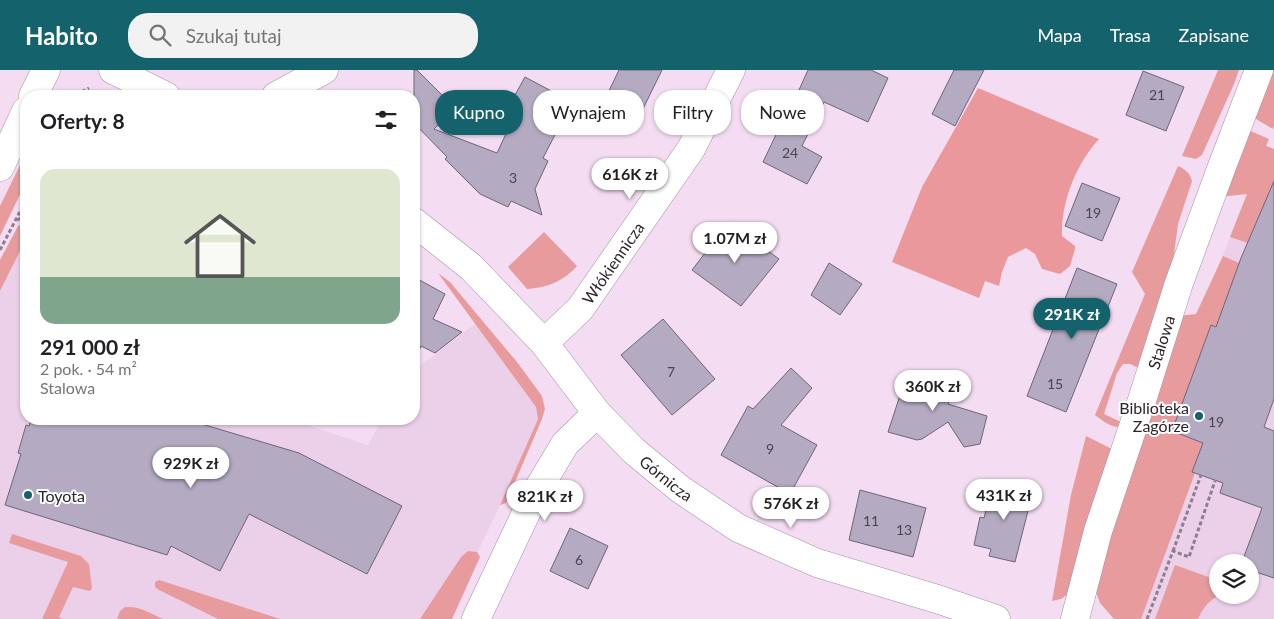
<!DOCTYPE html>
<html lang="pl">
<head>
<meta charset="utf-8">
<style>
	:root { --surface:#fff; --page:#f2f2f2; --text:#202124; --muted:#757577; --line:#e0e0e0; --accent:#14626c }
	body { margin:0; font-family:Lato,sans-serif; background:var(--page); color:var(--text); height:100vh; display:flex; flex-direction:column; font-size:19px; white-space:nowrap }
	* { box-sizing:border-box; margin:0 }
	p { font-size:16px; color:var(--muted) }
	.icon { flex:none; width:28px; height:28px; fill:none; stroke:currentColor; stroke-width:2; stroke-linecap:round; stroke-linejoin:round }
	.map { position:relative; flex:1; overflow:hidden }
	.side { position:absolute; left:20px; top:20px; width:400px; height:335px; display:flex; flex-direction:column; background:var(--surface); border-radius:20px; box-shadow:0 1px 4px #0004 }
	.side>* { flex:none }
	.banner { position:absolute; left:435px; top:20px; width:475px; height:45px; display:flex; gap:10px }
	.buttons { position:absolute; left:1209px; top:484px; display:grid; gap:10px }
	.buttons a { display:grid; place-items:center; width:50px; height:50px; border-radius:50%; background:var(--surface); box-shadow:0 1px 4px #0004; font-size:25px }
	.price { position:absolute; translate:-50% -42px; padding:0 11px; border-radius:18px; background:#fff; color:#222; font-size:16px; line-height:32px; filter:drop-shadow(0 1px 2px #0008) }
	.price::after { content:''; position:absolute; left:50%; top:30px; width:15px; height:11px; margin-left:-8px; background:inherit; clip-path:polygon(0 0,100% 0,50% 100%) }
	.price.current { background:var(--accent); color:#fff }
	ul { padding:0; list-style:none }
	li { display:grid; align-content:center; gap:10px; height:265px; padding:0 20px }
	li+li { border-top:1px solid var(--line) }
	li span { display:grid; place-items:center; height:155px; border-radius:15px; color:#555 }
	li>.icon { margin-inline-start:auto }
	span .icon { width:90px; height:90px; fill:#fffc; stroke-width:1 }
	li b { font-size:21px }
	h2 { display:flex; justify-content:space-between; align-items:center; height:60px; padding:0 20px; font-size:21px }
	.tag { padding:0 18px; border-radius:20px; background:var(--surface); box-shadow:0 1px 4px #0004; font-size:18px; line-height:45px }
	.tag.current { background:var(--accent); color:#fff }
	header { display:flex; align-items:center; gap:30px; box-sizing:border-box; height:70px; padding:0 25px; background:var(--accent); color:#fff }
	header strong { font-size:24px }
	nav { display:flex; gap:28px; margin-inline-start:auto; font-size:18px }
	.search { width:350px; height:45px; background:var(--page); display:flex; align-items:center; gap:12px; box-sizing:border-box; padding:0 18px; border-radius:20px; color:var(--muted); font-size:19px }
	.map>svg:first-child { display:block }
	.built { fill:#ecd0ea; fill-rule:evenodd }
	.green { fill:#e79b9d }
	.forest { fill:#ea989b }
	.building { fill:#b4aac2; stroke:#6e647b }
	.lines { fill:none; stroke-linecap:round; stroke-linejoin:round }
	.minor-casing { stroke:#a590a3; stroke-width:29 }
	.major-casing { stroke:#a590a3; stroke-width:29 }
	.path { stroke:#8f7f8d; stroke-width:3; stroke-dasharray:4 2.5; stroke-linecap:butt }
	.minor { stroke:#fff; stroke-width:28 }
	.major { stroke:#fff; stroke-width:28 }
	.poi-dot { fill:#14626c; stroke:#fff; stroke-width:2 }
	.labels { text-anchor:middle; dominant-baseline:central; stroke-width:4; stroke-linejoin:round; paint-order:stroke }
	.number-label { font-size:14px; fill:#4e4551 }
	.street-label { font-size:16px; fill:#2c232b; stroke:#fff }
	.poi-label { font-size:16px; fill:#2c232b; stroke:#fff; text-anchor:end }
</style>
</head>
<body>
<header>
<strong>Habito</strong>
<div class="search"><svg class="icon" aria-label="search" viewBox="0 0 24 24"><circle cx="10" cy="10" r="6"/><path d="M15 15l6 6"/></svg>Szukaj tutaj</div>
<nav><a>Mapa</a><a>Trasa</a><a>Zapisane</a></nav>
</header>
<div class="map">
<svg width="1274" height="549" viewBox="0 0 1274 549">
	<rect width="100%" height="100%" fill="#f4ddf2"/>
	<g class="built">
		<path d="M1274,79V549H1120L1204,233L1247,124ZM1218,492H1250V525H1218Z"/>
		<path d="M26,164V349H289L368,375L382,349H414V300L476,253L536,337L538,349L500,435L446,549H0V208Z"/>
	</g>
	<g class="green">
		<path d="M1218,0H1239L1234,14L1202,85L1196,89L1182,86Z"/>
		<path d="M1268,0H1274V56L1273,59L1251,46Z"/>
		<path d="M1246,59L1269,69L1266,76L1274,79V111L1248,173L1230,167L1247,124L1219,127Z"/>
		<path d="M26,83V112L0,166V136Z"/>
		<path d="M1178,96C1185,99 1190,103 1192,111L1178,154L1171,207L1145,301L1130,294H1123L1117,303L1104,344L1123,353L1122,357C1111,358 1103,351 1095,345L1145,224L1132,202Z"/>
		<path d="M26,152V169L0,221V190L18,156Z"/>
		<path d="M544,162L577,196C564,211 547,218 527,219L508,197Z"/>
		<path d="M1223,186L1239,193L1220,258L1211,255L1172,361L1203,373L1193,402L1195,403L1141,549H1114L1100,533L1095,519L1098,492L1177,246L1196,244Z"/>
		<path d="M438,203L450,212L517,292L542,326L545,339L542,349L506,433L500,435L538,349L536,337Z"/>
		<path d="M1086,366L1114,380L1068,524L1061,529L1052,531L1071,425Z"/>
		<path d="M12,464L81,486L89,494L92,518L90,521L73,517L59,547L62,549H42L68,492L9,473Z"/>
		<path d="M468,481L477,482L480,487L452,549H420L461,487Z"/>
		<path d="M1175,495L1217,510L1218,525H1220C1209,530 1203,538 1198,549H1155Z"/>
		<path d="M159,510L280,549H218L159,520L155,517V512Z"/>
		<path d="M125,537C140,536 150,543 163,549H117L120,541Z"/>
	</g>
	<path class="forest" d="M978,18L1099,69C1076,94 1061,132 1062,166L1075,176V179L1070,196L1060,204L1042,199L1035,184L1026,178L1008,187L1002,202L999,216L985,211L979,228L892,192L922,117Z"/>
	<g class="building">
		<path d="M414,0H417L455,38L434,59L497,83L518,38L510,34L525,7L572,32L543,88L548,91L535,119L542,145L511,131L508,137L480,124L445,89L447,87L414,53Z"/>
		<path d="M619,0H662L639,47L605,29Z"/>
		<path d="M808,0H871L888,8L868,52L824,32L802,76L822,87L807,114L763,92L783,50L785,51Z"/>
		<path d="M954,0H984L955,56L932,44Z"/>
		<path d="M1143,1L1184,17L1166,61L1126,45Z"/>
		<path d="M1274,111V329L1264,357L1274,361V508L1250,500V492H1242L1262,438L1220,423L1223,413L1192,402L1203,373L1172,361L1211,255L1216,257L1241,188Z"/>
		<path d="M1082,113L1120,128L1102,171L1065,156Z"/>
		<path d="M729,152L779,189L741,236L692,200Z"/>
		<path d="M829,193L862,214L840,245L811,225Z"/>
		<path d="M1077,198L1117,214L1066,342L1027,326Z"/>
		<path d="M414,207L445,224L433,249L462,262L435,283L421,276L414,293Z"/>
		<path d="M663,249L715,309L672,345L621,285Z"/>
		<path d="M791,298L812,318L781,355L817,375L790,424L721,385L748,336L753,339Z"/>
		<path d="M908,301L955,316L948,334L987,346L980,374L964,377L948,352L922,369L917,370L888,362Z"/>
		<path d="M31,349H185L299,383L402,436L367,504L249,444L220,501L171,476L167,485L5,435L21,384L18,383L26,355L29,356Z"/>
		<path d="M993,411L1033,421L1015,492L989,486L991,479L974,475L980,447L984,448Z"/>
		<path d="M860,420L926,438L913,487L849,470Z"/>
		<path d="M570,458L608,476L588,519L550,501Z"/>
	</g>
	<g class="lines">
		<g class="minor-casing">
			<g id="minor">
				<path d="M113,0L166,26"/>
				<path d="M276,26L324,0"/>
				<path id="s1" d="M414,152L471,197L544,273L597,343L634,381L680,419L738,458L817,493L937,529L996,549"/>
				<path id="s2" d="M544,273L580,239L691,79L731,0"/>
				<path d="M476,549L535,424L565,374L597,343"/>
				<path id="s3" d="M1075,549L1098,461L1143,327L1179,213L1221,99L1259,0"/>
			</g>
		</g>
		<g class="major-casing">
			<g id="major">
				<path d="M33,26L46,0"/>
				<path d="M0,97L26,41"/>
			</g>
		</g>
		<g class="path">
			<path d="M77,26L83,21L89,18"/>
			<path d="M17,150L26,146"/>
			<path d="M0,180L26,130"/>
			<path d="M1173,481L1201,405"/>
			<path d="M1147,549L1173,481L1189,487L1215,411"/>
		</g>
		<use href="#minor" class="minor"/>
		<use href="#major" class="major"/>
	</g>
	<g class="poi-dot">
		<circle cx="1199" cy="346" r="5"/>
		<circle cx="28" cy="425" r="5"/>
	</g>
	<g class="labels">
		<g class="number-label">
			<text x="1157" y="24">21</text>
			<text x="790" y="82">24</text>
			<text x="513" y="107">3</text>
			<text x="1093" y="142">19</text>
			<text x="671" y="301">7</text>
			<text x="1055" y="313">15</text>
			<text x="1216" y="351">19</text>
			<text x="770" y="378">9</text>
			<text x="871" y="450">11</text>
			<text x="904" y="459">13</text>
			<text x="579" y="489">6</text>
		</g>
		<g class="street-label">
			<text stroke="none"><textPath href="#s2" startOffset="106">Włókiennicza</textPath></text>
			<text stroke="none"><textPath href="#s3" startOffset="290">Stalowa</textPath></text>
			<text stroke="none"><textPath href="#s1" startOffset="361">Górnicza</textPath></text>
		</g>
		<g class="poi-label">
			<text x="1189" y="337">Biblioteka<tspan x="1189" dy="18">Zagórze</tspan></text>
			<text x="38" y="425" text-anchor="start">Toyota</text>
		</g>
	</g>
</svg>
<div class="buttons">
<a><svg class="icon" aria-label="layers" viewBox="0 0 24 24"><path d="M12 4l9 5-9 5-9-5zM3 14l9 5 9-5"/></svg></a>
</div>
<b class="price" style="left:630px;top:130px">616K zł</b>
<b class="price" style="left:735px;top:194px">1.07M zł</b>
<b class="price current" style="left:1072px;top:270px">291K zł</b>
<b class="price" style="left:933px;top:342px">360K zł</b>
<b class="price" style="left:191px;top:419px">929K zł</b>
<b class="price" style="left:1004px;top:451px">431K zł</b>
<b class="price" style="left:545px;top:452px">821K zł</b>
<b class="price" style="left:791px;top:459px">576K zł</b>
<div class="banner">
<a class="tag current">Kupno</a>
<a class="tag">Wynajem</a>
<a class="tag">Filtry</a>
<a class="tag">Nowe</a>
</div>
<section class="side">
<h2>Oferty: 8<svg class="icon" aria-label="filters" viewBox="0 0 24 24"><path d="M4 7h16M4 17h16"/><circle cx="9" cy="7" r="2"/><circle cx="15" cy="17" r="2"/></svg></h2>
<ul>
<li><span style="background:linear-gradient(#dfe7d0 70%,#7fa58c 0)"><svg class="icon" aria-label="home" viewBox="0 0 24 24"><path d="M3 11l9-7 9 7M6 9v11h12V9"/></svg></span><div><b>291 000 zł</b><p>2 pok. · 54 m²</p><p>Stalowa</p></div></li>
</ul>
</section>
</div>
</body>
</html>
